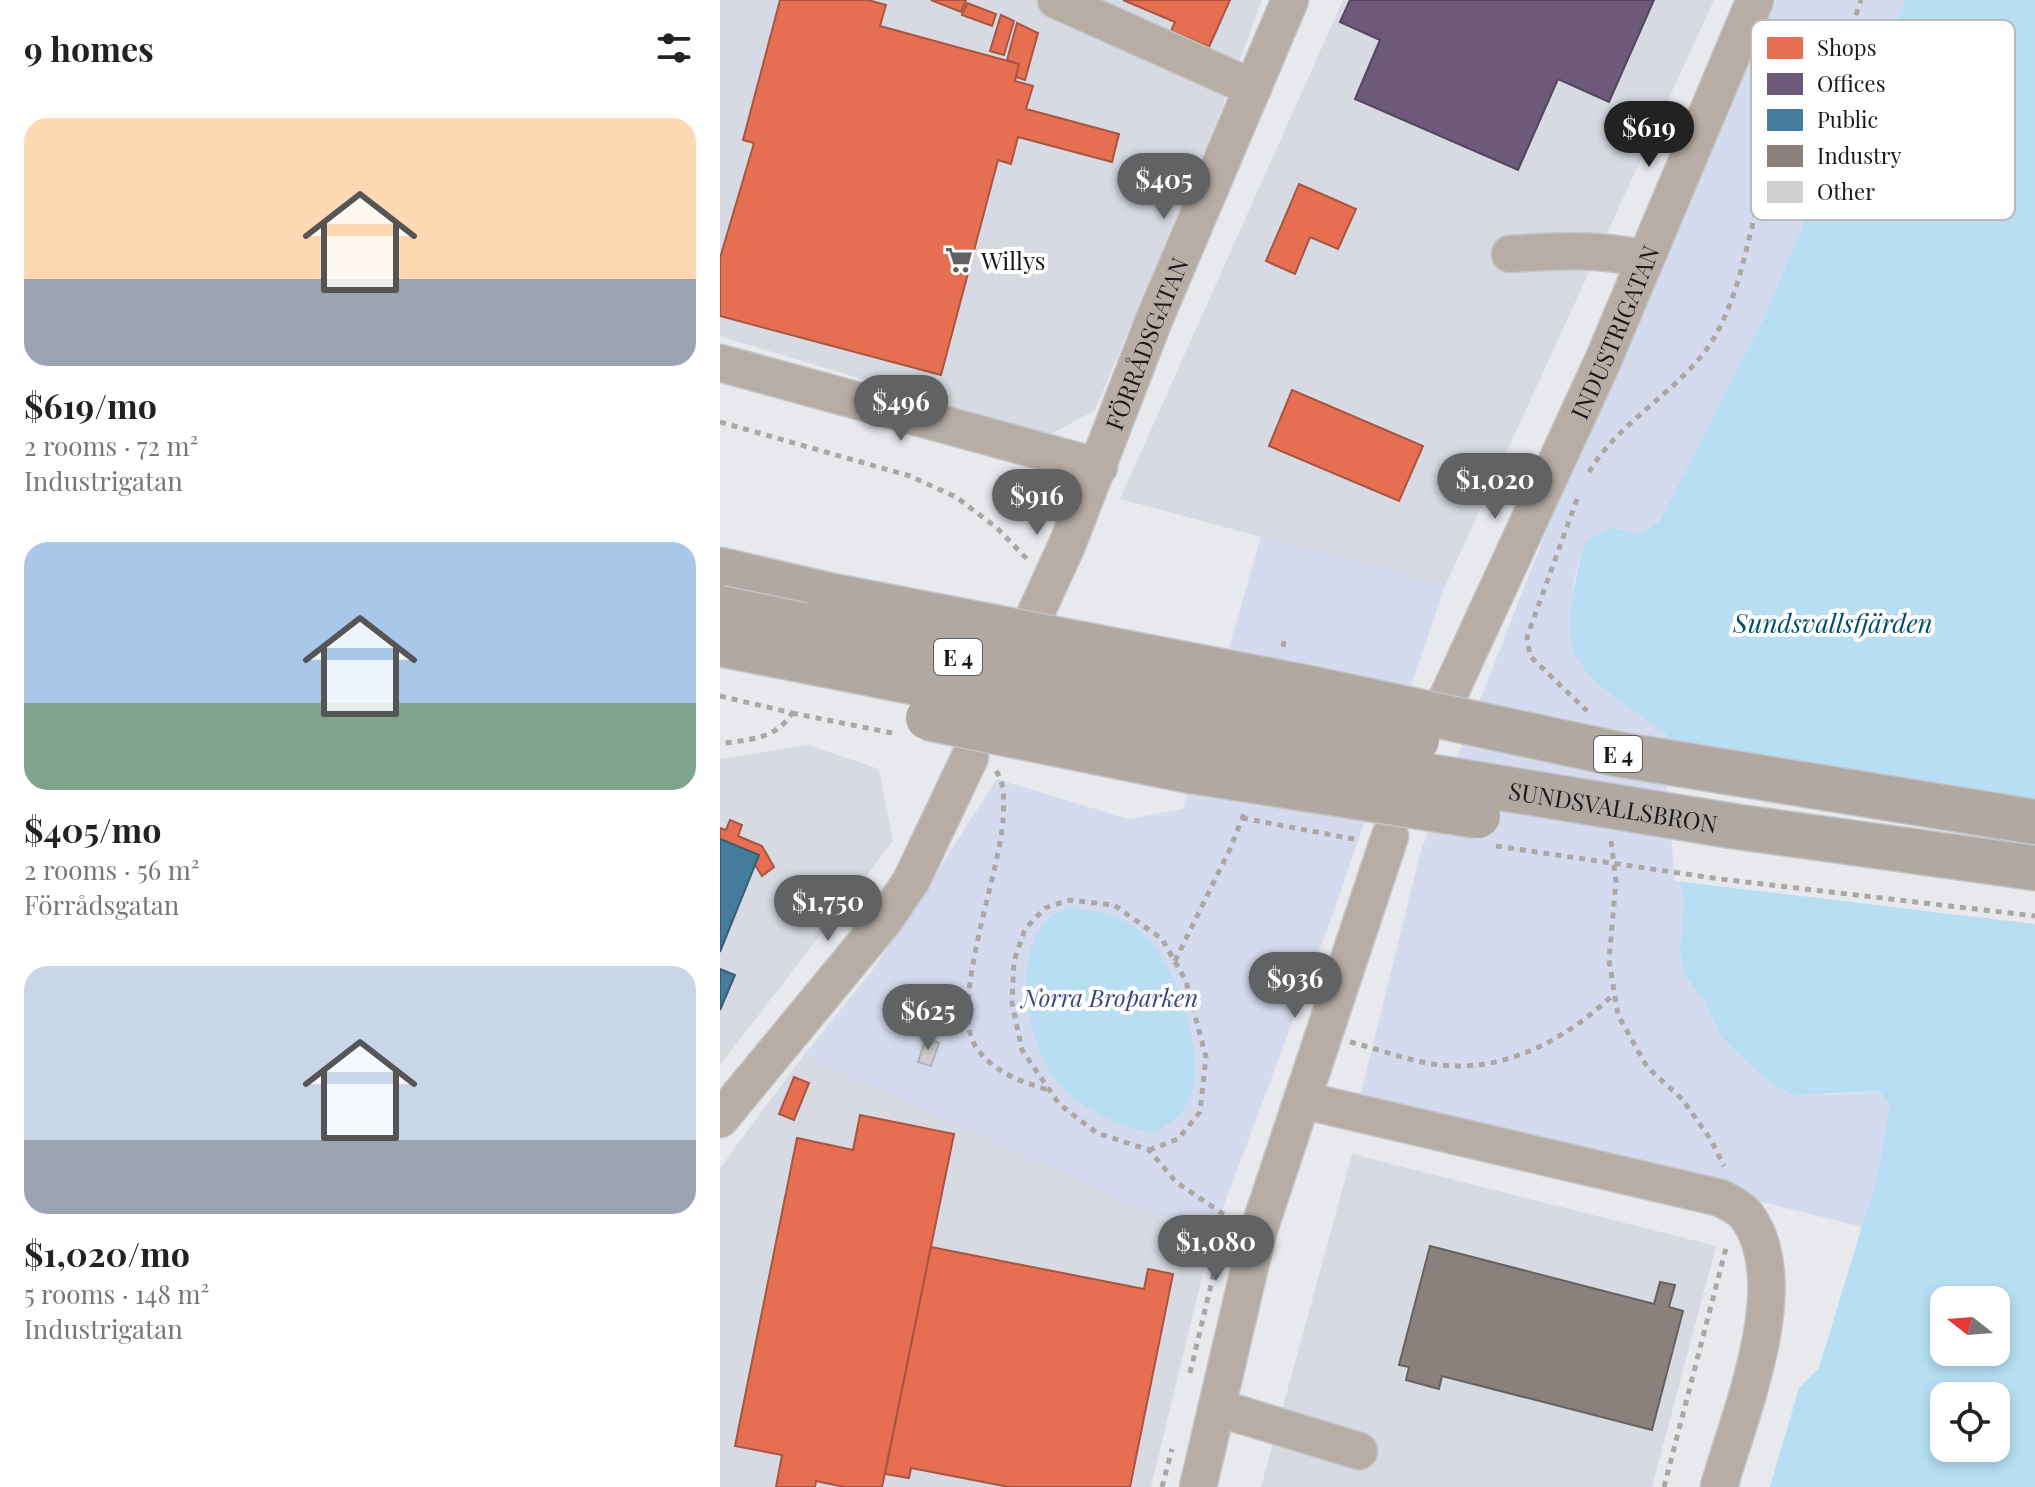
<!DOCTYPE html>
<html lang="en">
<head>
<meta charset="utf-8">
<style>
	:root { --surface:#fff; --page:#f6f6f6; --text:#222; --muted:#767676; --accent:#616264 }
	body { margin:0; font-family:"Playfair Display",serif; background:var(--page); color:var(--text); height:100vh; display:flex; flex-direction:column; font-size:30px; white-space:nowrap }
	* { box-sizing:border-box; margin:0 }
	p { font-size:26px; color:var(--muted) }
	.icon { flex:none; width:44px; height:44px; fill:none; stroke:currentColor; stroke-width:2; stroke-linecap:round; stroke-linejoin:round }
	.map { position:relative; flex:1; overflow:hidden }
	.side { display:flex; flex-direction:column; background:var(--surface); width:720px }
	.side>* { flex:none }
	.needle { width:52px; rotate:287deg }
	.tools { position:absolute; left:1210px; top:1286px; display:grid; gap:16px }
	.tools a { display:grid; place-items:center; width:80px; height:80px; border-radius:16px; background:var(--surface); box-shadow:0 4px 12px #0003; font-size:40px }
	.price { position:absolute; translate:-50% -68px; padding:0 18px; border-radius:28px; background:var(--accent); color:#fff; font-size:26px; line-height:52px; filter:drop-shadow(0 2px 4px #0008) }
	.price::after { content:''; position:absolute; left:50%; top:48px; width:24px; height:18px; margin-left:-12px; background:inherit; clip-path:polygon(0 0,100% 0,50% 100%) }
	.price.current { background:#222; color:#fff }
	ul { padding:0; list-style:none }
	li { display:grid; align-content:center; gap:16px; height:424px; padding:0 24px }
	li span { display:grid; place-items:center; height:248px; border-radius:24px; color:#555 }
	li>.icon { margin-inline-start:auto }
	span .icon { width:144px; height:144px; fill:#fffc; stroke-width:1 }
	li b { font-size:34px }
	h2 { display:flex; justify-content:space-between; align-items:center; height:96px; padding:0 24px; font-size:34px }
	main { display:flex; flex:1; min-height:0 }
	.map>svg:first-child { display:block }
	.built { fill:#d7dae2 }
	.green { fill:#d5dbee }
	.water { fill:#b7def3; fill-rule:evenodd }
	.pier { fill:#e7e9ec }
	.shops { fill:#e76f51; stroke:#a95541; stroke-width:2 }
	.offices { fill:#6d597a; stroke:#54465e; stroke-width:2 }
	.public { fill:#457b9d; stroke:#385e76; stroke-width:2 }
	.industry { fill:#8a817c; stroke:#68625f; stroke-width:2 }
	.building { fill:#cfced1; stroke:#b2b2b4; stroke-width:2 }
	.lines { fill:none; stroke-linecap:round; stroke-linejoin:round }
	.minor-casing { stroke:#c3c4c6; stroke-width:39 }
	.highway-casing { stroke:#c3c4c6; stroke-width:47 }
	.path { stroke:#ada7a3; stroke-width:5; stroke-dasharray:6 6; stroke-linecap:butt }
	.minor { stroke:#b7ada5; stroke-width:36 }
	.highway { stroke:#b1a8a1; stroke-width:44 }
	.highway-bridge-casing { stroke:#c3c4c6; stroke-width:47; stroke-linecap:butt }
	.path-bridge { stroke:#ada7a3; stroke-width:5; stroke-dasharray:6 6; stroke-linecap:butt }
	.highway-bridge { stroke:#b1a8a1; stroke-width:44 }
	.labels { text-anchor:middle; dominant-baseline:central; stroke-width:8; stroke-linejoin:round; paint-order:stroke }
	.shield { fill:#fff; stroke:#5e5e5f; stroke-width:2 }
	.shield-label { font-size:22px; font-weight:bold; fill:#19191b }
	.poi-label { font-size:24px; fill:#19191b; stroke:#fff; text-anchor:start }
	.street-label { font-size:24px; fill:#19191b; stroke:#fff }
	.park-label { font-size:24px; font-style:italic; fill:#3a4681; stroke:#fff }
	.water-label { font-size:26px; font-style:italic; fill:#024d69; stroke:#fff }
	.key { fill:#fff; stroke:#bababb; stroke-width:2 }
	.key-label { font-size:22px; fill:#19191b }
</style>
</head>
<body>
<main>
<section class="side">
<h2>9 homes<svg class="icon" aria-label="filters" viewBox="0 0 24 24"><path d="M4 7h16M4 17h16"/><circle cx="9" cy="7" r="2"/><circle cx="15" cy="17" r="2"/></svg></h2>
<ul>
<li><span style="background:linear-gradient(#ffd9b3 65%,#9aa5b1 0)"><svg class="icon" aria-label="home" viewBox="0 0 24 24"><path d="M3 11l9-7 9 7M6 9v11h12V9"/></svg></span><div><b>$619/mo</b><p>2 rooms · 72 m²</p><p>Industrigatan</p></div></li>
<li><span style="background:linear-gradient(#a9c7e8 65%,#7fa58c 0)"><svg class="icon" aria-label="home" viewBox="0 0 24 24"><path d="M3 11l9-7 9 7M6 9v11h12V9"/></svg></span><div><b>$405/mo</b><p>2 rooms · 56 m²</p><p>Förrådsgatan</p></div></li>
<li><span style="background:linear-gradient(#c9d6e8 70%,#9aa5b1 0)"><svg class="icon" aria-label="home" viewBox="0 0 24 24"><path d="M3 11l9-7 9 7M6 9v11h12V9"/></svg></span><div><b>$1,020/mo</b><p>5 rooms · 148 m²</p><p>Industrigatan</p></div></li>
</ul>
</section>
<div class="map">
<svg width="1315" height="1487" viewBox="0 0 1315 1487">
	<rect width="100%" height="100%" fill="#e7e9ec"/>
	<g class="built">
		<path d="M0,0H542L498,118L375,410L328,436L0,336Z"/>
		<path d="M623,0H994L725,586L400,499Z"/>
		<path d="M89,745L159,769L173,841L0,1065V759Z"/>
		<path d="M84,1055L491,1240L431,1487H0V1168Z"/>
		<path d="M632,1154L996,1246L932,1487H541Z"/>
	</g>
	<g class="green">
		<path d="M1053,0H1186L1141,103L1125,126L1043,320L939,522L920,535L889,528L867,540L854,579L852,631L876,681L946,733L959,880L964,901L960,951L963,972L984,1001L1002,1038L1105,1095L1160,1091L1171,1105L1157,1177L1142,1227L639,1101L701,850L861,443Z"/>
		<path d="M541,536L725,586L616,905L491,1240L84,1055L154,968L277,779L408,819L463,809Z"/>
	</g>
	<g class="water">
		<path d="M1186,0H1315V1487H1050L1079,1388L1099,1368L1157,1177L1170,1105L1160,1091L1073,1095L1047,1080L1002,1038L984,1001L963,972L960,951L964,901L959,880L946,733C917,712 880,691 859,662C840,634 857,569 867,540L889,528L920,534L939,522L1043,320L1125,126L1141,103ZM1224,1300H1276V1352H1224ZM1224,1396H1276V1448H1224Z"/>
		<path d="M350,907C375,911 397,914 419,930C455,957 488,1058 469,1100C461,1117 449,1124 434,1133C399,1127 355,1107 333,1076C308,1040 291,953 328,919C333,914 343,911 350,907Z"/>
	</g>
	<path class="pier" d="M943,748L1315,810V924L955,881Z"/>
	<g class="shops">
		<path d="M60,0H148L166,5L160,26L299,64L295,81L313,86L306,109L399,134L392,162L298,137L291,164L278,160L221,375L0,316V258L34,143L23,140Z"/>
		<path d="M211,0H246L241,12Z"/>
		<path d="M403,0H510L489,47L451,31L455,22Z"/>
		<path d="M247,3L276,14L272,26L242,15Z"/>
		<path d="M281,15L294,21L284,55L270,51Z"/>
		<path d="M297,23L318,33L305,80L296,77L299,64L287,60Z"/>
		<path d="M579,184L636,209L618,249L590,237L575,274L546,261Z"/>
		<path d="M572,390L703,446L679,501L549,446Z"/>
		<path d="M10,820L22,825L18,836L42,846L54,867L42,876L35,865L39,855L0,839V828L6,830Z"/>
		<path d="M74,1077L89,1083L74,1120L59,1114Z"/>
		<path d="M140,1115L234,1134L162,1487H124L96,1481L95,1487H56L62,1455L15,1446L77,1138L133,1150Z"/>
		<path d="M211,1247L424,1289L428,1269L453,1274L410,1487H289L191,1468L189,1478L165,1474Z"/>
	</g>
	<path class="offices" d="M630,0H934L889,102L838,79L798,170L635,99L660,40L620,22Z"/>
	<g class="public">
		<path d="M0,839L39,855L0,952Z"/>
		<path d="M0,969L15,975L0,1010Z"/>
	</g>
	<path class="industry" d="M710,1246L934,1304L940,1282L955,1285L949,1307L963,1311L932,1430L722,1376L719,1389L686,1380L689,1367L679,1365Z"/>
	<path class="building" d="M206,1038L219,1043L211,1066L198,1062Z"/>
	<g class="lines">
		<g class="minor-casing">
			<g id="minor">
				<path d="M336,0L533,88"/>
				<path d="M790,254C835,251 879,248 923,259"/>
				<path d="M0,363L379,467"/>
				<path id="s1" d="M308,630L347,545L434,320L570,0"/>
				<path id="s2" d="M724,705L882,363L1035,0"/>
				<path d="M582,1100L1001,1198C1009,1203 1021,1208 1026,1215C1077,1282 1019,1415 999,1487"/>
				<path d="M0,1119L166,918L191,881L250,757"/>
				<path d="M498,1408L639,1451"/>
				<path d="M478,1487L538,1232L670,836"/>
			</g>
		</g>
		<g class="highway-casing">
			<g id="highway">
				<path d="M0,570L108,595"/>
				<path d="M1012,826L1315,868"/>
			</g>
		</g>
		<g class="path">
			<path d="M0,422L190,476L236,497L277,528L307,559"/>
			<path d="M869,472C900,419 963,390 994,338C1023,288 1028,230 1046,176C1060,135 1090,104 1112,67C1125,46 1133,24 1141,0"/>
			<path d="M857,499L807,637L810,656L867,711"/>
			<path d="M563,647L565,635"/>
			<path d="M0,696L72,713C56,740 29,739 0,744"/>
			<path d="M276,771C285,783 284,802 283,818C282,867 228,1007 256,1047C274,1073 300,1081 328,1090"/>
			<path d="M522,818L639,840"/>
			<path d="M891,841L896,881L889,960L898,1015L927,1067L962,1099L991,1140L1004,1166"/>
			<path d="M455,961L510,849L524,814"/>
			<path d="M630,1042C659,1049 691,1062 721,1065C787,1072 846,1039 893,995"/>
			<path d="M429,1150L458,1139L480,1112L486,1057L466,981L442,939L394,905L349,900L325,908L305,929L294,961L292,1003L302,1050L339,1104L377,1133L429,1150L456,1182L512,1220"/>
			<path d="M470,1373L501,1243"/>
			<path d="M442,1487L452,1449"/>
			<path d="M944,1487L1006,1248"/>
		</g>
		<use href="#minor" class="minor"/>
		<use href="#highway" class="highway"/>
		<g class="highway-bridge-casing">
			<g id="highway-bridge">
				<path d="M108,595L594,689L897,754L1315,822"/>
				<path d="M0,608L188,647L697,740"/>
				<path id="s3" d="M0,644L471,737L1012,826"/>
				<path d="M208,718L465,770L758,816"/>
			</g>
		</g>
		<g class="path-bridge">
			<path d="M72,713L177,734"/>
			<path d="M776,846L1000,879L1315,916"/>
		</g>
		<use href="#highway-bridge" class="highway-bridge"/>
	</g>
	<defs>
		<g id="supermarket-bare" transform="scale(2.16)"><path d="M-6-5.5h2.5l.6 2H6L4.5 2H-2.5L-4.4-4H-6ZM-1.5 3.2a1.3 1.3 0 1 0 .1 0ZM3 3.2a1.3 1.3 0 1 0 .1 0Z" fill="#616264" stroke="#fff" stroke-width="2.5" paint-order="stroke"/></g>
	</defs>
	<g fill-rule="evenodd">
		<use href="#supermarket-bare" x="239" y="260"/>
	</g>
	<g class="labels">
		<g class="shield">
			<rect x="214" y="639" width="48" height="36" rx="6"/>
			<rect x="874" y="736" width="48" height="36" rx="6"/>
		</g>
		<g class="shield-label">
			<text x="238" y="657">E 4</text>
			<text x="898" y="754">E 4</text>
		</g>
		<g class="poi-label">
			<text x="261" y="260">Willys</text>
		</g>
		<g class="street-label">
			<text stroke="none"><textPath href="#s2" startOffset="410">INDUSTRIGATAN</textPath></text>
			<text stroke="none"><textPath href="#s1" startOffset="310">FÖRRÅDSGATAN</textPath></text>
			<text stroke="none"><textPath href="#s3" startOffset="908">SUNDSVALLSBRON</textPath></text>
		</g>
		<g class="park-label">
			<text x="390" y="997">Norra Broparken</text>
		</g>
		<g class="water-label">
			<text x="1113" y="622">Sundsvallsfjärden</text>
		</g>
	</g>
	<rect x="1031" y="20" width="264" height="200" rx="12" class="key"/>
	<rect x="1047" y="37" width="36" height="22" fill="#e76f51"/>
	<rect x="1047" y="73" width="36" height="22" fill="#6d597a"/>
	<rect x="1047" y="109" width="36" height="22" fill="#457b9d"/>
	<rect x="1047" y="145" width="36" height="22" fill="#8a817c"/>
	<rect x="1047" y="181" width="36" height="22" fill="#cfced1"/>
	<g class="key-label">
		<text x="1097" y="56">Shops</text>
		<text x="1097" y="92">Offices</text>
		<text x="1097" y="128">Public</text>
		<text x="1097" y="164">Industry</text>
		<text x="1097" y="200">Other</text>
	</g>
</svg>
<div class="tools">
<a><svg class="needle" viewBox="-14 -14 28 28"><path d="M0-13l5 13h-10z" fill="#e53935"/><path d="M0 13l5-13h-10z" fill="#767676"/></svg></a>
<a><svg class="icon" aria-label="locate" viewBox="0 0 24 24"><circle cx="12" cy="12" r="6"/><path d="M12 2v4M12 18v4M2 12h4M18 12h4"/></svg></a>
</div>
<b class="price current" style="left:929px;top:169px">$619</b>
<b class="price" style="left:444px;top:221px">$405</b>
<b class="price" style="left:181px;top:443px">$496</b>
<b class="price" style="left:775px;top:521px">$1,020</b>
<b class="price" style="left:317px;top:537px">$916</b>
<b class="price" style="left:108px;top:943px">$1,750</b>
<b class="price" style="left:575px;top:1020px">$936</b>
<b class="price" style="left:208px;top:1052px">$625</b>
<b class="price" style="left:496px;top:1283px">$1,080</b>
</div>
</main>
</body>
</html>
